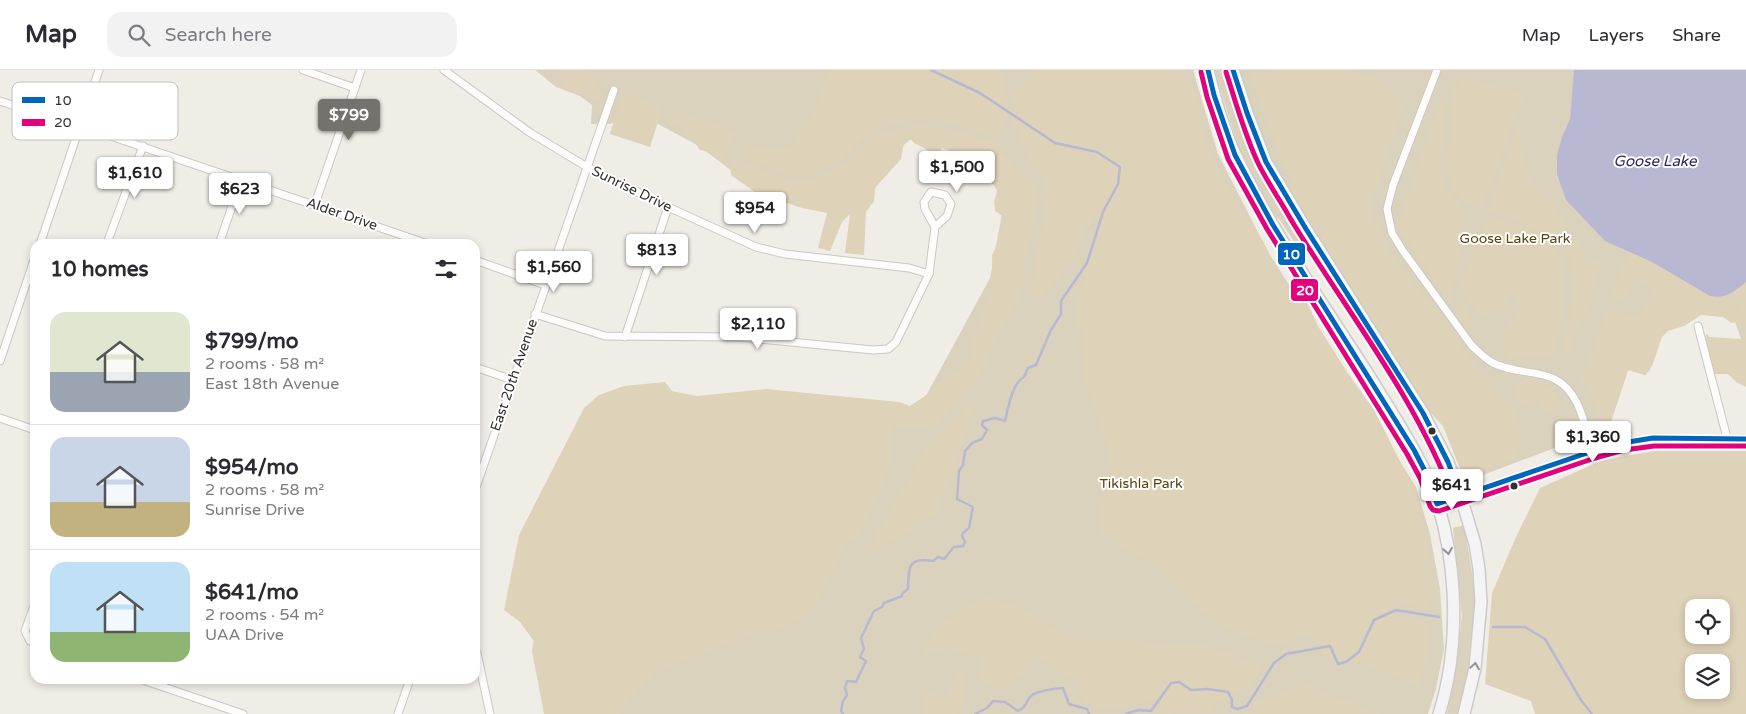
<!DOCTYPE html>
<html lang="en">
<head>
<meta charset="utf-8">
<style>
	:root { --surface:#fff; --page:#f2f2f3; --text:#2b2b33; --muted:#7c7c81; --line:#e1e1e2; --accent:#74726d }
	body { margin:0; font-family:"Varela Round",sans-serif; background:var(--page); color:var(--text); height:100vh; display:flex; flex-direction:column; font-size:19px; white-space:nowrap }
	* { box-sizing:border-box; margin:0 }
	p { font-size:16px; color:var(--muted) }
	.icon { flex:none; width:28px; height:28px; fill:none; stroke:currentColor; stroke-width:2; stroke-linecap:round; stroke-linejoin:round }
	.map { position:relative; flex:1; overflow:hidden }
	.side { position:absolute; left:30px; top:169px; width:450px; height:445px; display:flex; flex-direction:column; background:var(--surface); border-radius:15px; box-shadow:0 2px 8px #0003 }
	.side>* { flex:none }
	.buttons { position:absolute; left:1685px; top:529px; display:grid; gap:10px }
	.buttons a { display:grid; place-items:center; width:45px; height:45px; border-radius:10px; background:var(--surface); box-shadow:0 2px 8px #0003; font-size:25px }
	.price { position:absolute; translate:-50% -42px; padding:0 11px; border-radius:5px; background:#fff; color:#222; font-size:16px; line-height:32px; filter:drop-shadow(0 1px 2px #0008) }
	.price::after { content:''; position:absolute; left:50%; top:30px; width:15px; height:11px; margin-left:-8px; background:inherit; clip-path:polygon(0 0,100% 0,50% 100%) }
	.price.on { background:var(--accent); color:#fff }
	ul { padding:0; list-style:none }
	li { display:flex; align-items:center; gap:15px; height:125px; padding:0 20px }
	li+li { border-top:1px solid var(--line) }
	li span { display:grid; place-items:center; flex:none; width:140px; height:100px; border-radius:15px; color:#555 }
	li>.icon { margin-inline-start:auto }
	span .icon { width:60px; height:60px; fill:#fffc; stroke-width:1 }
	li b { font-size:21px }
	h2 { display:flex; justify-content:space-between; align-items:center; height:60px; padding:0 20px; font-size:21px }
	header { display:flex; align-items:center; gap:30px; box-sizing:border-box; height:70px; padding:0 25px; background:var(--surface); border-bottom:1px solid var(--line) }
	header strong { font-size:24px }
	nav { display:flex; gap:28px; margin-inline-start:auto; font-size:18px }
	.search { width:350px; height:45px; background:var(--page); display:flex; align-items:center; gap:12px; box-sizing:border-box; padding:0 18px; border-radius:15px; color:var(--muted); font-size:19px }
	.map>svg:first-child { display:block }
	.green { fill:#dbd2bd }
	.forest { fill:#ded2b8; fill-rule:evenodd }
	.water { fill:#b8b8d3 }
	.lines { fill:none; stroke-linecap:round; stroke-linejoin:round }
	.stream { stroke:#b8b8d3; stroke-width:2.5 }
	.minor-casing { stroke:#cac8c3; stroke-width:9 }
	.primary-casing { stroke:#cccbc8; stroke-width:14 }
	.minor { stroke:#fdfcfb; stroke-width:7 }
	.primary { stroke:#f4f4f6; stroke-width:11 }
	.bus-1-casing { stroke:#fff; stroke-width:9 }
	.bus-2-casing { stroke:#fff; stroke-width:9 }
	.bus-1 { stroke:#0065bd; stroke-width:5 }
	.bus-2 { stroke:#e5007d; stroke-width:5 }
	.oneway { stroke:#939291 }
	.bus-dot { fill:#32302c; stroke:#fff; stroke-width:2 }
	.labels { text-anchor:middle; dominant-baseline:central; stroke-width:4; stroke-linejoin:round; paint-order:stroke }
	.street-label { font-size:14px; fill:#32302c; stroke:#fff }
	.park-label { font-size:14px; fill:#58430e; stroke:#fff }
	.water-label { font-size:15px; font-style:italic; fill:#2c275c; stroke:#fff }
	.key { fill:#fff; stroke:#c2c1c0; stroke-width:1 }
	.key-label { font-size:14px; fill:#32302c }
	.line-badge { stroke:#fff; stroke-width:2 }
	.badge-label { font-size:14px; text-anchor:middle; font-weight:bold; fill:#fff }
</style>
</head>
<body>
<header>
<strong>Map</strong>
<div class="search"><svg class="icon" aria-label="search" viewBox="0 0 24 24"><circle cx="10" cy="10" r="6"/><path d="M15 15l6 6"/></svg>Search here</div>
<nav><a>Map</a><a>Layers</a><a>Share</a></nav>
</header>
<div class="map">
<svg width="1746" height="644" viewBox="0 0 1746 644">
	<rect width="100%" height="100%" fill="#f0ede7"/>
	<g class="green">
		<path d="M535,0H1193L1218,84L1267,180L1416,417L1430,464L1440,519L1444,579L1436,619L1428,644H559L540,579L522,555L513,527L915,346L990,208L1004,133L975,81L916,65L826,139L757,120L699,76L643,46H625L610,54H591L592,35L580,26L556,17Z"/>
		<path d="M1214,0H1228L1246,61L1266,113L1306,177L1302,184L1280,150L1269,140L1240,82Z"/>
		<path d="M1238,0H1746V271L1741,269L1729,234L1670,231L1645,305L1628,300L1608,361L1576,370L1475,408L1467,409L1460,398L1443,356L1417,328L1290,127L1267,84Z"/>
		<path d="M1464,455C1469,484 1475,514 1476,544C1476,577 1467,611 1461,644H1447L1457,594L1462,545L1453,458Z"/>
	</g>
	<g class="forest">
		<path d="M560,0H588L602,22L599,30L562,16Z"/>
		<path d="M831,0H1002C1008,20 1013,53 996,67L939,51L915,50L882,57L865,66L842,90L810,106L799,107L783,105L747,88L742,82L743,73L770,78L792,76L810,47Z"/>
		<path d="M1038,0H1182L1198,25L1201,55L1211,85L1235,127L1264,173L1284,213L1305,228L1318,256L1347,302L1374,340L1409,409L1418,435L1430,479L1433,522L1428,540L1403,533L1382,545L1410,546L1428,555L1430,577L1419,616L1338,585L1324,591L1316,568L1303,563L1288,572L1265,573L1232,561L1187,529L1150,493L1102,465L1097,446L1111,405L1109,379L1084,310L1081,260L1074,251L1082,209L1099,157L1097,144L1086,159L1072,191L1041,228L1031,225L1047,125L1042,108L1031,92L1013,52V27Z"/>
		<path d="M1278,0H1349L1381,9L1405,33L1372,132L1373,148L1378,154L1390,181L1406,204L1447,253L1463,279L1480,300L1512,336L1521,362L1522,372L1514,387C1500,392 1472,408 1460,398L1443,356L1418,326L1320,175L1324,163L1311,152H1306L1270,61L1250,5Z"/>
		<path d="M1464,8L1515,20L1522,26V32L1482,139L1465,133L1454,122L1446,93L1451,61L1453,19Z"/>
		<path d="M624,25L641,26L662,39L650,77L610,64L615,46Z"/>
		<path d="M1446,31L1445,60L1439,101L1445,117L1466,142L1450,235L1398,157L1401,143L1439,35Z"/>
		<path d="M682,42L732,61L737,66L723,91L710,82L700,80L692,68L686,65L681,57L671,54L669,44Z"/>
		<path d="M916,54L936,56L1000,73L998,80L1036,114L1039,125L1035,153L1025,188L1024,215L1019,231L994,271L983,302L934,356L914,358L893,357L892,365L893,390L877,427L860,463L848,473L823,524L805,546L783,559L750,565L656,603L631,629L620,644H544L532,581L535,563L504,540L519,465L584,338L599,325L624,316L665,312L672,321L697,326L766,319L899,332L910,336L931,322L946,307L973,289L969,276L982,251L977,242L983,240L993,220L992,186L1001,163L1009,150L995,141L994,132L998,118L977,102L973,88L942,78L937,85L914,73L909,67L904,73L901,89L875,118L874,131L866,142L864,185L845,183L850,144L842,152L830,181L818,178L827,143L802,138L755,122L731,105L730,86L782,108L798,111L813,109L844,95L871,69L880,63Z"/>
		<path d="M1517,58H1519L1521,81L1529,102L1530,111C1545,123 1558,137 1565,156L1561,166L1550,168L1524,155L1488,140Z"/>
		<path d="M1497,147L1532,162L1554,176L1564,190L1565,205L1563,245L1556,283L1539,289L1519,287L1509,289C1494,267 1508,257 1520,239L1519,233L1508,222V236L1497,243L1482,245L1467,230L1459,217L1487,148Z"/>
		<path d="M1578,169L1584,181L1587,192L1592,187L1602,192L1590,235L1567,287L1564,280C1569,247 1578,209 1565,177L1569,170Z"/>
		<path d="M1630,182L1652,192L1710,226L1734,232L1738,243L1742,244L1734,222L1746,212V262L1743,251L1732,253L1723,247L1701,245L1684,256L1668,261L1662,267L1652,296L1646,305L1628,300L1610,354L1601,355L1589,317L1580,311L1608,241L1623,242L1635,247L1654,224L1637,210L1624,232L1611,227L1623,195Z"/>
		<path d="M1459,229L1469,241L1473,255L1468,259L1454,243Z"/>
		<path d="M1706,264L1708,265L1709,267L1741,269L1746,266V317L1736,312L1728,304H1713L1705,271Z"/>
		<path d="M1524,308L1540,311L1557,325L1560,337L1549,345L1536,329L1523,336L1512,322Z"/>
		<path d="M978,325L951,407L935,446L868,485L880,457L932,369L965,339Z"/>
		<path d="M1654,381H1746V644H1535L1531,631L1485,614L1492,523L1516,467L1540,418L1603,390ZM1694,538H1721V565H1694ZM1694,592H1721V620H1694Z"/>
		<path d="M985,526L1026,540L1070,569L1205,574L1262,597L1251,616L1213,634L1214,643L1171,642L1170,644H1151L1161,636L1155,628L1138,635L1098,639L1082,632L1077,608L1068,607L1036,584L1023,603L1001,621L977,606L982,589L945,579L921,585L938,556Z"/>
		<path d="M959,599L967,611L964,632L957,644H922L926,619L947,629Z"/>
		<path d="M1304,614L1379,644H1243L1258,631Z"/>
	</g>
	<path class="water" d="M1574,0H1746V212C1734,222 1726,229 1710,226L1652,192L1605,171L1566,130L1557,104V85L1562,67L1570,49Z"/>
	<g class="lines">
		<g class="stream">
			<path d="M1493,557H1525L1545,569L1581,630L1592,644"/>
			<path d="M843,644L841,641L843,631L847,625L845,618L847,611L856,612L866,591L860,587L864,579L861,568L874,541L882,537L884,533L902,526V524L908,519C909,497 907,487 933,491L938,487L944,489L954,477L963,476L965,472L962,466L963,463L969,458L973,437L957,429L959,401L963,395L965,381L972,373L982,369L987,360L982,355L983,351L995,348L1005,351C1008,339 1012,313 1024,307L1028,298L1036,295L1051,260L1061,244V231L1087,193L1103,142L1118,114L1120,97L1097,82L1055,73L980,23L931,0"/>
			<path d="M975,644L987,638L993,631L1005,632L1018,641C1028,636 1025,632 1031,626C1038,620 1054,619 1063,618L1069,634L1087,639L1089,644"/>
			<path d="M1126,644L1138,640L1151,641L1171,613L1179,612L1191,620L1208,619L1228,622L1232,630V637L1238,639L1247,636L1274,593L1286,584L1330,576L1338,594L1346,592L1359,582L1374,550L1396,540L1439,547"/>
		</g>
		<g class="minor-casing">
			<g id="minor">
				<path d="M303,0L355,18"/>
				<path d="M444,0L529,62L587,97L668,137L756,177L785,184L909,198L929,204"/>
				<path d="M1437,0L1393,115L1387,139L1392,163L1403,181L1472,276C1479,282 1485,289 1493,293C1525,309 1557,293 1577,333C1584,348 1588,366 1593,381"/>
				<path d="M0,31L79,57L93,60L428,174"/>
				<path d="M315,134L361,0"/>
				<path d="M107,173L143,76"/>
				<path d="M40,174L99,0"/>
				<path d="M219,174L241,110"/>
				<path d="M475,190L545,215"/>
				<path d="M535,244L605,266L739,267L873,280L888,279L896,272L929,204L935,157L947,146L951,134L945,125L931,122L924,132L925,139L935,157"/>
				<path d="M1698,256L1727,368"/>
				<path d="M625,267L668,137"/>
				<path d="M0,291L35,187"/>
				<path d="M475,297L513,310"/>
				<path d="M0,348L35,360"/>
				<path d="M475,420L614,20"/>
				<path d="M1437,434L1593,381L1622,373L1653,368L1746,369"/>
				<path d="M35,533L25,561L30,571L35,573"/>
				<path d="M475,582L477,583L490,644"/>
				<path d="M140,609L243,644"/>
				<path d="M398,644L410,609"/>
			</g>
		</g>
		<g class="primary-casing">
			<g id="primary">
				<path d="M1208,0C1215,29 1223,60 1236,86C1274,166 1326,238 1373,312C1391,342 1411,371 1426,404C1458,474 1462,571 1439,644"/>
				<path d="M1233,0L1247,43L1266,92L1306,159L1423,343L1448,392L1461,427L1475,474L1479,499L1481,532L1475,598L1464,644"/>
			</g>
		</g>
		<use href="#minor" class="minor"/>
		<use href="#primary" class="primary"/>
		<g class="bus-1-casing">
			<g id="bus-1">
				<path d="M1208,0L1214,25L1235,85L1273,155L1414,380L1427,405L1437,434L1593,381L1622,373L1653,368L1746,369"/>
				<path d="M1233,0L1247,43L1266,92L1306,159L1423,343L1448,392L1461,427"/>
			</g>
		</g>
		<g class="bus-2-casing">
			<g id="bus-2">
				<path d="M1201,2L1207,27L1228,89L1267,159L1407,384L1420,408L1430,436L1433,440L1439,441L1595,388L1624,380L1654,376H1746"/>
				<path d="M1226,2C1236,33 1245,66 1259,95C1268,113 1280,130 1290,148C1346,241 1416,327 1454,430"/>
			</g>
		</g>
		<use href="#bus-1" class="bus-1"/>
		<use href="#bus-2" class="bus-2"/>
	</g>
	<defs><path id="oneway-chevron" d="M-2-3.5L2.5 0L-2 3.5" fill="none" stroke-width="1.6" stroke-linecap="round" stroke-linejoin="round" transform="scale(1.25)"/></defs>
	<g class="oneway">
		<use href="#oneway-chevron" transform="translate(1448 481) rotate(81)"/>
		<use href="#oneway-chevron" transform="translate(1475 596) rotate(-81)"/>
	</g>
	<g class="bus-dot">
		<circle cx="1432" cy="361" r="4.5"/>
		<circle cx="1514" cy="416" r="4.5"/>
	</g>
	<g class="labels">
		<g class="street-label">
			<text transform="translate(632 119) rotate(26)">Sunrise Drive</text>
			<text transform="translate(342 144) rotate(19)">Alder Drive</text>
			<text transform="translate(514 305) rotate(-71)">East 20th Avenue</text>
		</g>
		<g class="park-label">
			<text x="1515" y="168">Goose Lake Park</text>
			<text x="1141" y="413">Tikishla Park</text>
		</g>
		<g class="water-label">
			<text x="1655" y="91">Goose Lake</text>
		</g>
	</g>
	<rect x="12" y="12" width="166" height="58" rx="8" class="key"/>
	<rect x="22" y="27" width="23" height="6" fill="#0065bd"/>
	<rect x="22" y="49" width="23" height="7" fill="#e5007d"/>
	<g class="key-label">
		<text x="54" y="35">10</text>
		<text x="54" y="57">20</text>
	</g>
	<g class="line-badge">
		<rect x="1277" y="172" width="29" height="24" rx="5" fill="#0065bd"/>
		<rect x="1290" y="208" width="29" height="24" rx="5" fill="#e5007d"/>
	</g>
	<g class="badge-label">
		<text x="1291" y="189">10</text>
		<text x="1305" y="225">20</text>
	</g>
</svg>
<div class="buttons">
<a><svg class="icon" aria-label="locate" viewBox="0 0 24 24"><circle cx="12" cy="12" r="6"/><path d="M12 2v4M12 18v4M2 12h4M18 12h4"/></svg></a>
<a><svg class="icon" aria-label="layers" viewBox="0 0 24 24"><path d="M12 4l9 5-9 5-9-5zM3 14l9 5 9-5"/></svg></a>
</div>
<b class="price on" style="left:349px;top:71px">$799</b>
<b class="price" style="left:957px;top:123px">$1,500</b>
<b class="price" style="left:135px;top:129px">$1,610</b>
<b class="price" style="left:240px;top:145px">$623</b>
<b class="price" style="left:755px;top:164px">$954</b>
<b class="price" style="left:657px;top:206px">$813</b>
<b class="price" style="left:554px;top:223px">$1,560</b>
<b class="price" style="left:758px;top:280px">$2,110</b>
<b class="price" style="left:1593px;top:393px">$1,360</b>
<b class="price" style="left:1452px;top:441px">$641</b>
<section class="side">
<h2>10 homes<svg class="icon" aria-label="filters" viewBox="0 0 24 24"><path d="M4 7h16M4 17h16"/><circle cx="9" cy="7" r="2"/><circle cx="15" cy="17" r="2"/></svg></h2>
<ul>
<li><span style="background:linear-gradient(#dfe7d0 60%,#9aa5b1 0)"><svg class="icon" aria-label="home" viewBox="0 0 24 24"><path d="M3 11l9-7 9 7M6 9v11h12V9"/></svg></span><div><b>$799/mo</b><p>2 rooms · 58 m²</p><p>East 18th Avenue</p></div></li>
<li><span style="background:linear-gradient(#c9d6e8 65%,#c2b280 0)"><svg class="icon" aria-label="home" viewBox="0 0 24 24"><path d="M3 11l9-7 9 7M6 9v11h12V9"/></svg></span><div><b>$954/mo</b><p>2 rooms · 58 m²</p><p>Sunrise Drive</p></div></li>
<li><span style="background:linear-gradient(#bfe0f5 70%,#8fb573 0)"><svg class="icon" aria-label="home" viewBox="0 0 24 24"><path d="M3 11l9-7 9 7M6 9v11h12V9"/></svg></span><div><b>$641/mo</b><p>2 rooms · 54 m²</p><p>UAA Drive</p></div></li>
</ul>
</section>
</div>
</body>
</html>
